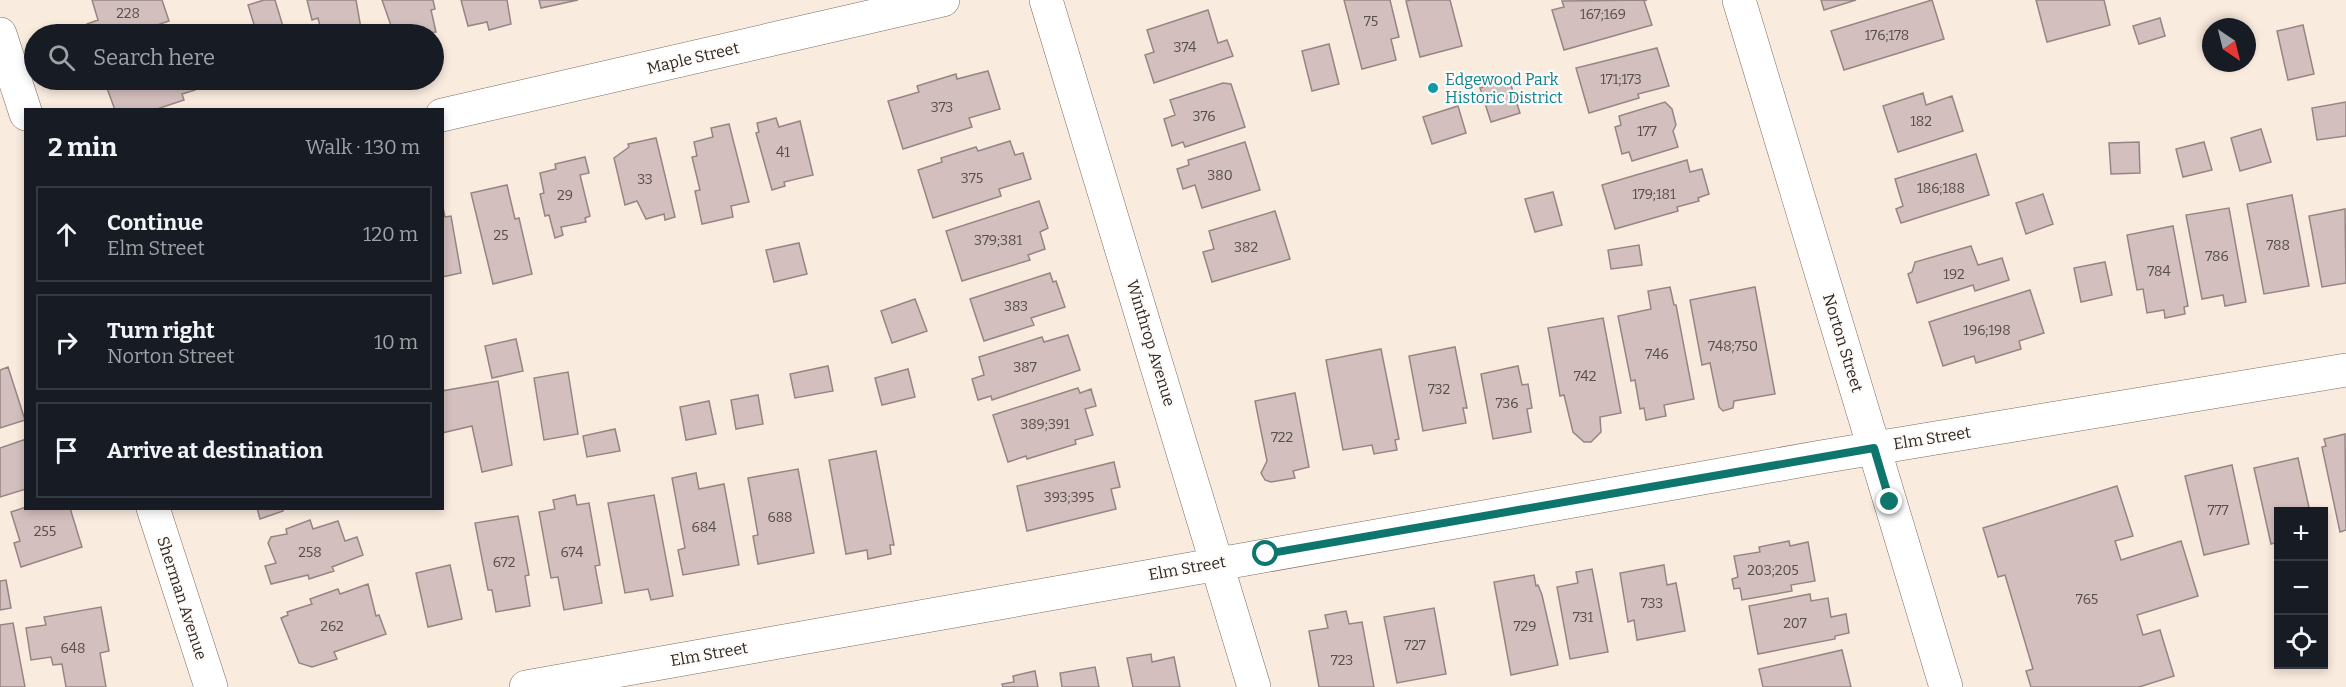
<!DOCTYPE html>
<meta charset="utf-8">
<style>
body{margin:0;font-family:Bitter,serif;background:#242831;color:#f1f3f6}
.controls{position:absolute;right:18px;bottom:18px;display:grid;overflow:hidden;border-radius:0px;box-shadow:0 3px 9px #0003}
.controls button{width:54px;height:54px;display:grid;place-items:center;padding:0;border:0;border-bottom:2px solid #363941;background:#171b24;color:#f1f3f6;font:30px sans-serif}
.compass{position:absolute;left:2202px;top:18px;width:54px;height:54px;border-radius:50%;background:#171b24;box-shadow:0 3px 9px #0003;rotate:145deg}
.stop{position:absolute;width:18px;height:18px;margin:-14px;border:4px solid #0f766e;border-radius:50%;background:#fff}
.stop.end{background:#0f766e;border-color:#fff;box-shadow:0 2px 6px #0008}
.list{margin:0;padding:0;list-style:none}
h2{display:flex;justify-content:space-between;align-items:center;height:78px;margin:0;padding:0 24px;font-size:26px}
h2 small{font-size:20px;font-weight:400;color:#9ea1a6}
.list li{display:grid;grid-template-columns:39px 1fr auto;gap:18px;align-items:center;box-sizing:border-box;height:96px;margin:0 12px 12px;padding:0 12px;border:2px solid #363941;border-radius:0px}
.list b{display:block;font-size:22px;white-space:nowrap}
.list p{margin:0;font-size:20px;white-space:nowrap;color:#9ea1a6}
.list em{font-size:20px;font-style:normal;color:#9ea1a6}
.icon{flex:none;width:33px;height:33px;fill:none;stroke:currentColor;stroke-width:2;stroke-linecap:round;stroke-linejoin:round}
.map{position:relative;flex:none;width:2346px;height:687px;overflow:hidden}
.search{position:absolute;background:#171b24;box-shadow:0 3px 9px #0003;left:24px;top:24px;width:420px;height:66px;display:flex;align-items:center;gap:15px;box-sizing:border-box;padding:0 21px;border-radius:33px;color:#9ea1a6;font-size:22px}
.panel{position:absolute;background:#171b24;box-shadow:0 3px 9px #0003;left:24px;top:108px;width:420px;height:402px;border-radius:0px}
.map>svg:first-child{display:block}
.building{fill:#d3bfbd;stroke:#978583;stroke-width:1.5}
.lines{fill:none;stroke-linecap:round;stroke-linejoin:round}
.street-casing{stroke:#796c62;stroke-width:34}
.secondary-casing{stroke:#796c62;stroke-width:34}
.street{stroke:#fff;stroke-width:33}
.secondary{stroke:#fff;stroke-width:33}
.route{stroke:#0f766e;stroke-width:8}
.culture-dot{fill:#0f9aa8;stroke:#fefaf8;stroke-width:2}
.labels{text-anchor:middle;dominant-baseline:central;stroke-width:4.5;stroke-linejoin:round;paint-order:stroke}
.number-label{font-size:14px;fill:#574e4a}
.street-label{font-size:16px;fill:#2e2824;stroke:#fefaf8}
.culture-label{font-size:16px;fill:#0d838f;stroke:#fefaf8;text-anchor:start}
</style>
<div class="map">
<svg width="2346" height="687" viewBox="0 0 2346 687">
<rect width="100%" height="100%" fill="#faebdf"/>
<path class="building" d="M92,0H162L169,21L151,27L152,32L143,34H90L87,24L98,20Z
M264,0H275L285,33L257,34L248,5Z
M307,0H356L362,34H322L318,18L312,20Z
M382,0H433L435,9L431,10L436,32L394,34Z
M461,0H507L511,24L489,30L487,22L468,26Z
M539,0H578L541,8Z
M1344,0H1390L1399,37L1391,39L1396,60L1362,69Z
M1411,0H1450L1462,46L1420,57L1406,1Z
M1647,0L1644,1L1652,25L1564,50L1552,10L1564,7L1562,1Z
M1821,0H1856L1824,10Z
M1932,0L1944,39L1844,70L1831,31Z
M2036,0H2104L2110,25L2047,42Z
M1208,10L1218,43L1227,40L1233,56L1154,83L1145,55L1154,52L1147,30Z
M2160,18L2165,36L2139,44L2133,26Z
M2303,25L2314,74L2288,80L2277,31Z
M1329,44L1339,84L1312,91L1302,51Z
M1657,48L1669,86L1638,94L1639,98L1589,113L1576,68Z
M988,71L1000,109L969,118L972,127L903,149L888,101L919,92L917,86L956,74L957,79Z
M1509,79L1520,113L1491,122L1480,88Z
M104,80H192L195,90L182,94L184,100L154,110H115Z
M1223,83L1231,84L1245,127L1185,147L1183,142L1172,146L1164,119L1175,115L1170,100Z
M1923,93L1926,105L1952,96L1963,131L1898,152L1883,106Z
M1665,102L1672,109L1676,125L1673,131L1678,147L1632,161L1629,152L1622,154L1615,127L1621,125L1619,116Z
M2346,102V136L2317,140L2312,108Z
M1458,106L1466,133L1432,144L1423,117Z
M776,118L779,127L800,121L813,175L784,182L785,186L772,190L756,133L759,132L757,123Z
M729,124L749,202L731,206L733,217L702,224L695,191L700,190L692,157L697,156L694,142L713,137L711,128Z
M2261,129L2271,162L2240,171L2231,138Z
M656,138L675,217L665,220L664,214L646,219L637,201L625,205L614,158L629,147L628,144Z
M1010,141L1015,155L1023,153L1031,179L999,189L1001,196L933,218L918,170L942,162L941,158L976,147L978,151Z
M1245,142L1260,190L1202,208L1195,185L1183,189L1177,169L1189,165L1188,160Z
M2139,142L2140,173L2111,174L2109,143Z
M2204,142L2212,170L2183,177L2176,149Z
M1976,154L1989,195L1901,223L1896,209L1903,206L1895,179Z
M585,157L589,173L580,175L590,216L585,218L586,222L561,227L563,235L555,238L549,215L545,216L540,194L544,193L540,173L556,169L555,164Z
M1687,160L1690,172L1702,169L1709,194L1698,198L1699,201L1677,207L1678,211L1615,229L1602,185Z
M507,185L515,219L519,218L532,274L493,284L471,193Z
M1553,192L1562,225L1535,232L1525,199Z
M2043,194L2053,224L2026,234L2016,203Z
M2292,195L2309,286L2264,294L2247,204Z
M1039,201L1048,228L1040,232L1045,249L1028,255L1030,260L962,281L946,231Z
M442,203L445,217L451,216L461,273L442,277Z
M2229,208L2246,302L2225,306L2223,295L2202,299L2186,215Z
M2345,209L2346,283L2322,287L2309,216Z
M1275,211L1290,259L1212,282L1203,252L1214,249L1209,231Z
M2173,226L2188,306L2184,307L2185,314L2165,318L2164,310L2147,313L2143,289L2137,290L2127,235Z
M799,243L807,274L774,282L766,250Z
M1639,245L1642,265L1611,269L1608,250Z
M1971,246L1978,265L2002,258L2009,280L1975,291L1973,285L1917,303L1908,274L1912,272L1915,262Z
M2105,262L2112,295L2081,302L2074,268Z
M1050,273L1053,282L1056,281L1065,307L1031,318L1034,325L984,341L970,299Z
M1670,287L1674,305H1676L1694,399L1664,405L1666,416L1646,420L1644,408L1640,409L1635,380L1631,381L1618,316L1651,309L1648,291Z
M1755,287L1775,394L1734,401L1733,408L1723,411L1719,407L1710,363L1702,365L1690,300Z
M2030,290L2044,333L2019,341L2021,349L1976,363L1974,356L1943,366L1929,322Z
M915,299L927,331L892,343L881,311Z
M1603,318L1621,413L1600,417L1601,432L1591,442H1584L1573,432L1564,395L1560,396L1548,328Z
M1068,335L1080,370L992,400L991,396L978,400L972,379L984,375L979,357L1042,337L1044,342Z
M516,339L523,371L492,378L485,346Z
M1455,347L1467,408H1463L1466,423L1423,431L1409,356Z
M1381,349L1399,439L1395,440L1397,450L1374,454L1372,445L1343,450L1326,360Z
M828,366L833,391L795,398L790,374Z
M1518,366L1522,385L1528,384L1532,408L1527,409L1531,432L1493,439L1481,374Z
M8,367L25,420L0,428V370Z
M908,369L915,397L882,405L875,378Z
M568,372L578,434L544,440L534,378Z
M498,381L512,465L482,472L472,426L442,433V391Z
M1078,388L1080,393L1091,389L1096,406L1085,409L1093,435L1075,440L1076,444L1027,459L1026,456L1008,462L993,415Z
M1295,393L1309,467L1293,471L1295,478L1271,482L1265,480L1261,473L1267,461L1255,401Z
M758,395L763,424L736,429L731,400Z
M709,401L716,434L686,440L680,407Z
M615,429L620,451L587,457L583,436Z
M2345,434L2346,530L2340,532L2322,447L2326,446L2324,439Z
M26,439V489L0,497V448Z
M876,451L894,545H890L891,554L868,559L867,550L846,554L829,460Z
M2298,458L2310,512H2278V542L2271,544L2254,468Z
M1114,462L1120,487L1111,489L1116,509L1027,531L1017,486Z
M2232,465L2249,544L2204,555L2185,476Z
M798,469L814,553L758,564L753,536L758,535L748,478Z
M696,473L699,489L724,484L739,565L683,575L678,550L685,548L672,478Z
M2117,486L2133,536L2115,541L2121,560L2181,541L2198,596L2137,615L2143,635L2160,630L2174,676L2139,687H2031L2026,671L2033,669L2005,575L1998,577L1983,528Z
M575,495L577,505L589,503L600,565L595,566L602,603L564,610L558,577L551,578L539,512L555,509L553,500Z
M654,495L673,596L651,600L648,589L625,593L608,503Z
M26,507L70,508L82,547L21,567L14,543L20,541L11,512Z
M257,508H283V511L260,519Z
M518,516L529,575L525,576L530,606L496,612L492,590H488L475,523Z
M310,520L313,529L338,521L345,541L357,537L363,555L332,567L334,571L309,579L308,575L271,584L265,566L276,563L268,543L271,537L287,534L286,529Z
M1789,541L1790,546L1808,542L1815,581L1791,585L1792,591L1742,600L1740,588L1734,589L1732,579L1738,577L1734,556L1760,552L1759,547Z
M450,565L462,619L428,627L416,573Z
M1664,565L1667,585L1676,583L1685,631L1637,640L1634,620L1628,622L1620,573Z
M1592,569L1608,652L1570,659L1557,587L1578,583L1576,572Z
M1534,575L1536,586L1538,585L1542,595L1558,665L1511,675L1494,582Z
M6,580L11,608L0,610V581Z
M368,584L376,616L379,615L386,634L334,652L337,659L312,667L299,663L281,618L288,615L287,612L312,604L310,599L338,589L340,594Z
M1810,594L1811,601L1828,598L1831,617L1846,614L1849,633L1835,636V639L1758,654L1749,606Z
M101,607L109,651L100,653L106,687H66L62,664L53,665L51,657L31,660L26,628L46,625L44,617Z
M1434,608L1446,674L1397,683L1384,617Z
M1346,611L1349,624L1362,622L1374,687H1319L1309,631L1328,628L1325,615Z
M13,623L25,687H0V625Z
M1842,650L1851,687H1763L1759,669Z
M1151,654L1152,662L1174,657L1180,687H1133L1127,658Z
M1095,667L1099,687H1062L1060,673Z
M1035,671L1038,687H1003L1002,684L1014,682L1013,676Z"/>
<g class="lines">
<defs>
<path id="street" d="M1046,0L1254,687
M1739,0L1946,687
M442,115L943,0
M526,687L1821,457L2346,370"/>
<path id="secondary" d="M0,34L26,114
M153,508L211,687"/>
</defs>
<use href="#street" class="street-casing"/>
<use href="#secondary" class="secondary-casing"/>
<use href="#street" class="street"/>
<use href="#secondary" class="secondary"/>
</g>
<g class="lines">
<path class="route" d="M1266,554L1874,448L1890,502"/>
</g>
<circle class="culture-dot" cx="1433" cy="88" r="6"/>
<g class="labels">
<g class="number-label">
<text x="128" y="13">228</text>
<text x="1603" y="14">167;169</text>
<text x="1371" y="21">75</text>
<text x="1887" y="35">176;178</text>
<text x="1185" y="47">374</text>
<text x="1621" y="79">171;173</text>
<text x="942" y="107">373</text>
<text x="1204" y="116">376</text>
<text x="1921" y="121">182</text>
<text x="1647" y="131">177</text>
<text x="783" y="152">41</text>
<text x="1220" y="175">380</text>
<text x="972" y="178">375</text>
<text x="645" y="179">33</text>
<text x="1941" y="188">186;188</text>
<text x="1654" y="194">179;181</text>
<text x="565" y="195">29</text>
<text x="501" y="235">25</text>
<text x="998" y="240">379;381</text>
<text x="2278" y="245">788</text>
<text x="1246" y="247">382</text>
<text x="2217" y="256">786</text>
<text x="2159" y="271">784</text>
<text x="1954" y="274">192</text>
<text x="1016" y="306">383</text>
<text x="1987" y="330">196;198</text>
<text x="1733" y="346">748;750</text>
<text x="1657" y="354">746</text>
<text x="1025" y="367">387</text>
<text x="1585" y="376">742</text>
<text x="1439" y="389">732</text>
<text x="1507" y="403">736</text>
<text x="1045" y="424">389;391</text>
<text x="1282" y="437">722</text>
<text x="1069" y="497">393;395</text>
<text x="2218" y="510">777</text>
<text x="780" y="517">688</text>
<text x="704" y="527">684</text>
<text x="45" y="531">255</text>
<text x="310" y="552">258</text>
<text x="572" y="552">674</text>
<text x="504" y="562">672</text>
<text x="1773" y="570">203;205</text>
<text x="2087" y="599">765</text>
<text x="1652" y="603">733</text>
<text x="1583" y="617">731</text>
<text x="1795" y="623">207</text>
<text x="332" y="626">262</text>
<text x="1525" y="626">729</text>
<text x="1415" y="645">727</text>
<text x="73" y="648">648</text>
<text x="1342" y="660">723</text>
</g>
<g class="street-label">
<text transform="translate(693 58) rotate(-13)">Maple Street</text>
<text transform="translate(1151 343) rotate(73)">Winthrop Avenue</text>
<text transform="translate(1843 343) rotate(73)">Norton Street</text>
<text transform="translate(1932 438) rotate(-9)">Elm Street</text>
<text transform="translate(1187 568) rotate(-10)">Elm Street</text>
<text transform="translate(182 598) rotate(72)">Sherman Avenue</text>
<text transform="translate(709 654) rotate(-10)">Elm Street</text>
</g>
<g class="culture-label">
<text x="1445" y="79">Edgewood Park<tspan x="1445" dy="18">Historic District</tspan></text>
</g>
</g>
</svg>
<div class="controls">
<button>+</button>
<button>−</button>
<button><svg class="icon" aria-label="locate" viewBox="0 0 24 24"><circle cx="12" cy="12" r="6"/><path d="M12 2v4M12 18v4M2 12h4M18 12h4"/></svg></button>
</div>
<svg class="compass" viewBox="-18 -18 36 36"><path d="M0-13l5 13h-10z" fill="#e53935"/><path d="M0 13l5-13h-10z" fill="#9ea1a6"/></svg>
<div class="stop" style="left:1266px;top:554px"></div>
<div class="stop end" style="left:1890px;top:502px"></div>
<div class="search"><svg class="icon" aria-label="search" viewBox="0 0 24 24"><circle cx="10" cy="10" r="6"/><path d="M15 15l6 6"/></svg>Search here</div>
<section class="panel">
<h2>2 min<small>Walk · 130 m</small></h2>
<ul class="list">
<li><svg class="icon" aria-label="ahead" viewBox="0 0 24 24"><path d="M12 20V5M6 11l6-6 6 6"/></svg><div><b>Continue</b><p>Elm Street</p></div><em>120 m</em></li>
<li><svg class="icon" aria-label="right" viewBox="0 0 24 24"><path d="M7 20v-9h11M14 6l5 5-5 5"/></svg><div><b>Turn right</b><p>Norton Street</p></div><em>10 m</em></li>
<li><svg class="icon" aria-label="arrive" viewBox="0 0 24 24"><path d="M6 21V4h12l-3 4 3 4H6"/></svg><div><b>Arrive at destination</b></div></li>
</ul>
</section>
</div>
